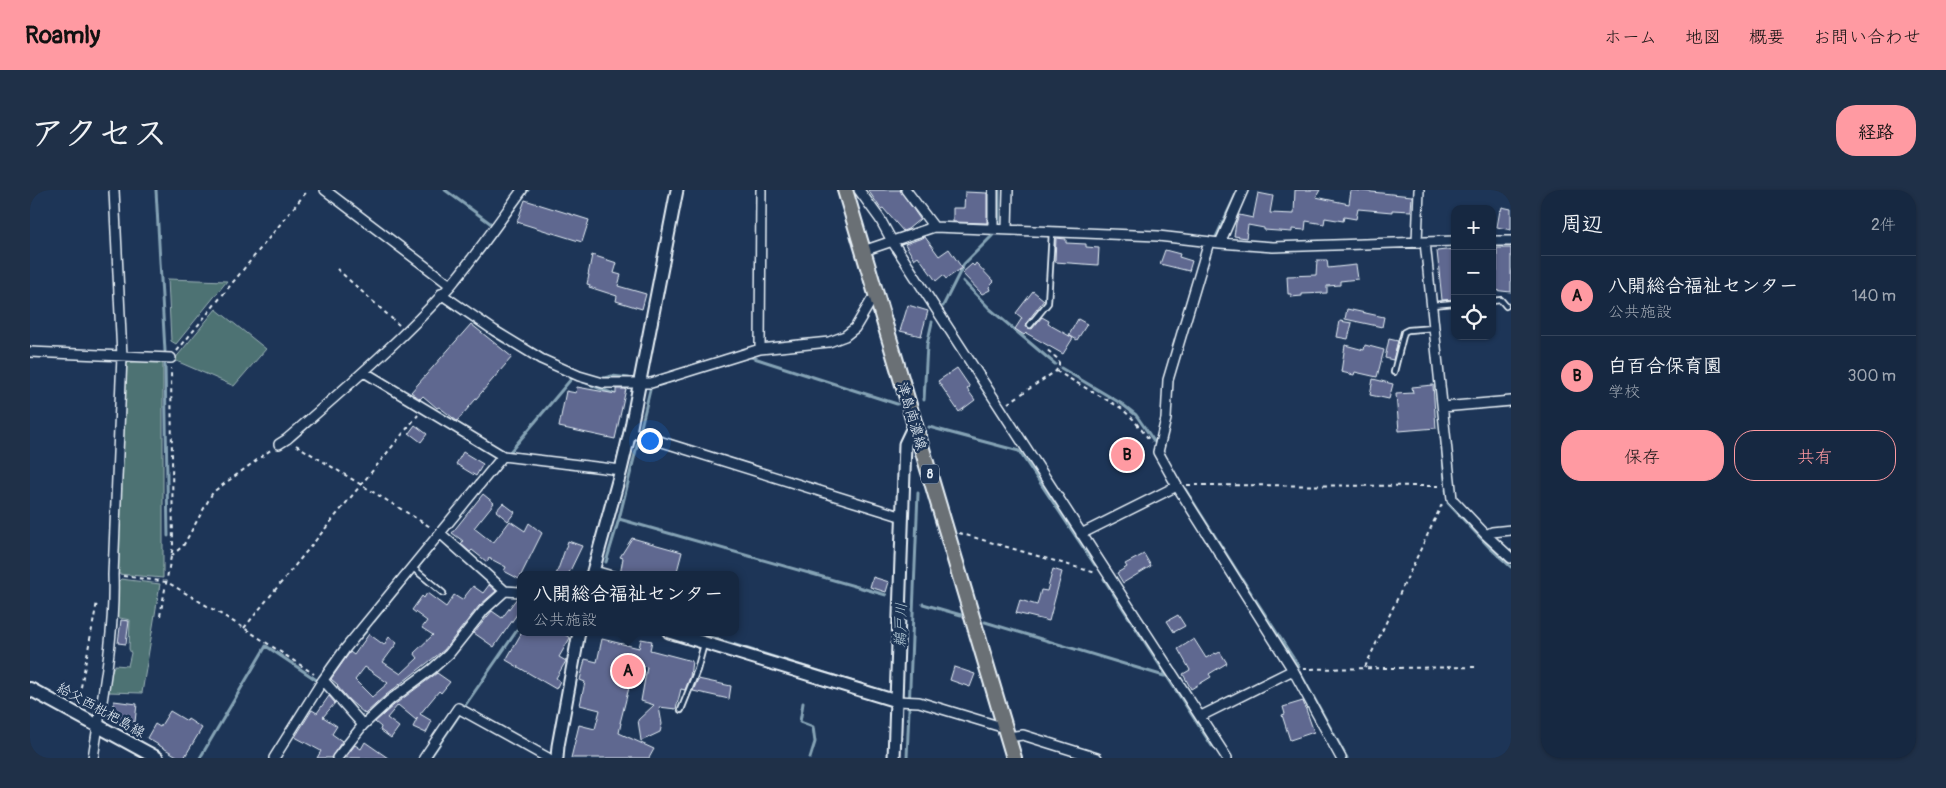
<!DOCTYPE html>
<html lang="ja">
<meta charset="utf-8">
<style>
body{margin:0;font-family:Pangolin,"Klee One",sans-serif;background:#1f3048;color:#f1f3f6}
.controls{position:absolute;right:15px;top:15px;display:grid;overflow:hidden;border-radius:10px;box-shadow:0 1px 4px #0004}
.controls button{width:45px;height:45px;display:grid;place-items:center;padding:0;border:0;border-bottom:1px solid #35445a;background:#162841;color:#f1f3f6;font:25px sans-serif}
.you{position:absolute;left:619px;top:250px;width:18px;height:18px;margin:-12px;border:4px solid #fff;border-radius:50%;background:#1a73e8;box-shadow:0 0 0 8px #1a73e833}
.badge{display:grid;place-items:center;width:32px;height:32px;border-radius:50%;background:#ff9aa2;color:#111;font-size:16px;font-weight:700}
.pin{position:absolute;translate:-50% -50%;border:2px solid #fff;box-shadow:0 1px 5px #0006}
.popup{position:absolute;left:487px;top:381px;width:222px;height:65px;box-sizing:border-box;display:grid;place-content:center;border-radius:10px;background:#162841;filter:drop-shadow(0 1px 4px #0005);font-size:16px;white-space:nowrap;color:#9ea6b1}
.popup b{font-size:19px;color:#f1f3f6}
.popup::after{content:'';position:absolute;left:50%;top:100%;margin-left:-10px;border:10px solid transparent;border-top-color:#162841}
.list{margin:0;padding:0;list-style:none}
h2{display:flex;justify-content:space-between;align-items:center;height:65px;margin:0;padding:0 20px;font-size:21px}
h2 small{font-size:16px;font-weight:400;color:#9ea6b1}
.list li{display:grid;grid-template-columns:32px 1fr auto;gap:15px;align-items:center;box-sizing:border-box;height:80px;padding:0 20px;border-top:1px solid #35445a}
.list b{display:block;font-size:19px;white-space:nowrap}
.list p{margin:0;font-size:16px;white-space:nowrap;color:#9ea6b1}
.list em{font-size:16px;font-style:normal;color:#9ea6b1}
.actions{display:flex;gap:10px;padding:15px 20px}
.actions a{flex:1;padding:11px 0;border:1px solid #ff9aa2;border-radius:20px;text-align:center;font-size:18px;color:#ff9aa2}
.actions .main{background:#ff9aa2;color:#111}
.icon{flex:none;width:28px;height:28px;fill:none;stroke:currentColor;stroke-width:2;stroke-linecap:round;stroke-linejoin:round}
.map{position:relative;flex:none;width:1481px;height:568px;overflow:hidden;border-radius:20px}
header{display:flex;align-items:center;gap:30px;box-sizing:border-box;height:70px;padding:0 25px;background:#ff9aa2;color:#111}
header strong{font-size:24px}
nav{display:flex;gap:28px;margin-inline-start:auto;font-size:18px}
.intro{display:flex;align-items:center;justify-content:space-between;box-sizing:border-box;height:120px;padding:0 30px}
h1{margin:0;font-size:35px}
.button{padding:12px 22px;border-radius:20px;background:#ff9aa2;color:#111;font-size:18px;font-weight:700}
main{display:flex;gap:30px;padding:0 30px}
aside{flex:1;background:#162841;border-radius:20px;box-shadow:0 1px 4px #0004}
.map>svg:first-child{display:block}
.green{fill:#4e7273;stroke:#9bb2b6}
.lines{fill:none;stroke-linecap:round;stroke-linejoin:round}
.stream{stroke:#85a3b5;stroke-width:3}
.building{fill:#5e6890;stroke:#e8f1f8;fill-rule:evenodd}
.service-casing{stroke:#e8f1f8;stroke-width:8}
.minor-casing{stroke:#e8f1f8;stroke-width:12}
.tertiary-casing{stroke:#e8f1f8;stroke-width:15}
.secondary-casing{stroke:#e8f1f8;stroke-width:16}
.primary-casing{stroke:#e8f1f8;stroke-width:18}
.path{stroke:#e8f1f8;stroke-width:2;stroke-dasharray:4 4;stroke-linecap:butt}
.service{stroke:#1d3557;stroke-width:4.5}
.minor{stroke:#1d3557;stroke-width:9}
.tertiary{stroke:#1d3557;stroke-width:11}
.secondary{stroke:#1d3557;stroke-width:12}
.primary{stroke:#6a7074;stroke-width:14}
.labels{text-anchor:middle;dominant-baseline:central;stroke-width:5;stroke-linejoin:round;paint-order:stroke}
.shield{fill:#1d3557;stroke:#abb9c8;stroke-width:1}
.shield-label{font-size:12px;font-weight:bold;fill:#e8f1f8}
.street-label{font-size:14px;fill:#e8f1f8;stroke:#1d3557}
.water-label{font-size:15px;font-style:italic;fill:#aec4d1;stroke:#1d3557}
</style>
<header>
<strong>Roamly</strong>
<nav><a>ホーム</a><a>地図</a><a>概要</a><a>お問い合わせ</a></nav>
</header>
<div class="intro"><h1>アクセス</h1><a class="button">経路</a></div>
<main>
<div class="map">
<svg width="1481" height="568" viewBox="0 0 1481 568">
<rect width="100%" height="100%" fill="#1d3557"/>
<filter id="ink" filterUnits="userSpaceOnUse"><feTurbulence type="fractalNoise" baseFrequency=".02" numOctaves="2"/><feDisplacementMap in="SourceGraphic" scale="10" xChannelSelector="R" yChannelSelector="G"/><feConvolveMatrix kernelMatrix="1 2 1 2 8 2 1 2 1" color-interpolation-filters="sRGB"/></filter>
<g filter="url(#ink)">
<path class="green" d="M138,89L197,91L146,154L141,151Z
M186,119L236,159L204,196L144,170Z
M101,169L133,171V388L88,384L94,174Z
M91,389L130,394L112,503L78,502L77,498L83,478L85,475L98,476L101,463L99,459L100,430L85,427L88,392Z"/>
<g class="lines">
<path class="stream" d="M126,0L135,161
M415,0L460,33
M483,20L498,0
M1186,47L1208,0
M933,91L960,119L1025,174
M413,111L472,151L504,169
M913,116L934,74L962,46L969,32V0
M496,155L518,168
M718,166L867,214
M135,175L138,346
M1031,178L1092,214L1106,225L1126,254
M532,183L586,205
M570,189L582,186L599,188
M630,194L643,191
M894,210L897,155L902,132
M899,237L989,261L1065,375
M610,241L621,196
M1411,242L1415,291
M479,263L542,188
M1155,299L1221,403
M1416,300L1417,304
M1418,313L1460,358L1481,377
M589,329L856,405
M576,372L589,329L608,252
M387,378L403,359
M1074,389L1182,556
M1225,409L1269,477
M893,414L931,425
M344,431L382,384
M955,432L1134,486L1137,485
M664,442L849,500
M331,447L338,439
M303,483L309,475
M1272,486L1317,568
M773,513L770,532L783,537L785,552L780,568
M434,517L490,436
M170,568L236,456L288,491
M400,568L430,524
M877,568L888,303"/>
</g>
<path class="building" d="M838,0H870L890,29L878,39L873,41L853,18L851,19Z
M1265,0H1290L1286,7L1319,14L1321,0L1382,6L1381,21L1362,20V22L1328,19L1326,29L1314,27L1313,31L1295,28L1294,34L1276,31L1275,40L1262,39V42L1234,40V38L1218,35L1216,48L1204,46L1206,33L1209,25L1223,28L1228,3L1243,6L1240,23L1264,24Z
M935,2L957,3V33L923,32V18H934Z
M495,10L559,30L552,52L487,32Z
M1472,17L1481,19V40L1467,37L1470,20L1471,21Z
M895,47L909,66L919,59L932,78L916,89L913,85L906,91L888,66L884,69L875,54Z
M1026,48L1036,49V53L1056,54V57L1069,58L1068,75L1025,72Z
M1467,58H1481V102L1462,100V83L1467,82Z
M1425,59V109L1412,110L1407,61Z
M1135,60L1150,64L1149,67L1162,71L1159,81L1130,74Z
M562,65L587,73L584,83L591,85L588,96L616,104L612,119L586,111L587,106L559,97L560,95L557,94L559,85H558Z
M1287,70H1297L1298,78L1326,75L1328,89L1310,91V95L1297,96V103L1272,104V106L1261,107V104H1258L1257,86L1286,85Z
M946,73L964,92L959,97L960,100L952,104L932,83L942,74L944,76Z
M1003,101L1014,110L997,132L996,137L1002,139L1012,127L1019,131L1018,134L1043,148L1033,164L996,143L994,145L985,139L992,128L986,123Z
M878,115L898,121L891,146L870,141Z
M1317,119L1354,127L1352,137L1315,129Z
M1048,129L1057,134L1047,150L1039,145Z
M1310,131L1322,133L1318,149L1307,147Z
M441,134L482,167L427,231L409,217L407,218L393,206L390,209L381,202Z
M1359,149L1368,151L1363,170L1355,168Z
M1315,155L1334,160L1335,155L1354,160L1347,187L1325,182L1324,185L1311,182Z
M927,178L940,197L937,199L945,210L929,222L908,191Z
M1343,189L1363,194L1359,209L1340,205Z
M1403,195L1406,238L1369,241L1366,204L1383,203L1382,197Z
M547,197L586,204V199H596L585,249L529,237L536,201L546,203Z
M385,235L397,244L391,252L379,243Z
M433,262L453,274L446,286L426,274Z
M453,304L464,313L444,338L463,353L480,331L495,341L499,333L512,343L489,389L474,381L476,377L459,368L457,372L442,360L440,362L431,354L433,351L422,343Z
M473,313L485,322L478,331L466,321Z
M602,348L652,362L646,385H590L593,368L590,367Z
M538,351L552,356L538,385H526Z
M1114,364L1121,376L1093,393L1087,383L1097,377L1095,374Z
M1023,379L1032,382L1019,431L986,423L990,410L1007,415L1011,400L1017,401Z
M843,387L859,392L856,402L840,397Z
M459,395L466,401L449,416L414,460L356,505L335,524L319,510L307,496L308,495L301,489L320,462L324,465L339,444L354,455L359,447L367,453L353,472L371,484L388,468L384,463L403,445L392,438L397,431L382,420L392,406L394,408L397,403L416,417L424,405L432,410L443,396L453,403ZM335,477L358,493L342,507L325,490Z
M487,408H490V420L464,457L444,443L462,421L472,428Z
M1148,425L1155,436L1144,442L1137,431Z
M91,430L99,431L96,454L88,453Z
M492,442H531L540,448L529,467L536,471L526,488L530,491L526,499L476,470Z
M572,449L609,458L611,449L622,451L620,460L662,471L660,487L655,500L651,499L646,519L629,517L632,534L630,542L611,551L608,530L624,515L611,511L617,477L605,474L590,533H591L589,543L624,559L619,568H541L549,535L565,539L570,520L550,515L555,492L550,490L555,469L567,472Z
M1164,449L1176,468L1185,463L1186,464L1190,462L1197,473L1179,484L1181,487L1161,499L1153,484L1160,480L1148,459Z
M924,477L945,484L940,497L920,490Z
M407,483L420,492L411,503L409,501L390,524L402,531L396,543L383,537L388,527L386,530L368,515L357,528L369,537L361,548L350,540L351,537L345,532L364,515Z
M668,489L701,496L699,509L663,501Z
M299,506L305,513L293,527L307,536L302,544L312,551L301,568H287L291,561L265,547L282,520L287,523Z
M84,511L107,514L105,532L82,529Z
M1273,511L1284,542L1260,550L1252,525L1255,524L1253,517Z
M140,521L157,531L158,529L172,538L154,568H150L117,548L125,534L130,537Z
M335,552L358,568H315L325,555L331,559Z"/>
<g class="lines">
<defs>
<path id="service" d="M1462,111L1471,110L1476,116
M1402,115L1425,113
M1000,135L1018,113L1022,42
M1364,182L1374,142L1378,140L1404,138
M383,378L413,403
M565,379L586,385
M651,520L667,480L674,454"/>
<path id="minor" d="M295,0L420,95
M829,0L850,29L862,51L1197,568
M876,0L904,37
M963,38V0
M977,39L978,0
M1462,51H1481
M1179,52L1138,190L1136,229L1128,262L1147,296L1263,480
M1387,52L1389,0
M1395,52L1422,309L1456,345L1481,368
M1190,53L1213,0
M833,61L904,37L1128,46L1190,53L1243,57L1425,51
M411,104L465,141L511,169L549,186L573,193H621L730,159L799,152L815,146L825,138L841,111L846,107
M730,159L731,0
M0,162L141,168
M334,182L473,266
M1413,217L1481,211
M600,242L873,327
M249,254L257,249C313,200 371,151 421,95C446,65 469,32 492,0
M411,344L475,401L490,402
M1051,344L1147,296
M1456,345L1462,342L1481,340
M293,490L333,535
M866,511L889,512L975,538
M1171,526L1263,480L1311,568
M977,547L993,545L1067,568
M63,568C72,508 85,446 83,385L92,166L84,0
M244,568L293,490L315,459L473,266L591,280
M307,568L333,535L360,510L402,479L419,464L454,420L475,401
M394,568L428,518L518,568"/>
<path id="tertiary" d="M562,385L591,280L600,242L647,0
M639,442L866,511
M527,568L528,556L549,442
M864,568L875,254L885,233"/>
<path id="secondary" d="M0,499L127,568"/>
<path id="primary" d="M815,0L984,568"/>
</defs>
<use href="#service" class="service-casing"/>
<use href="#minor" class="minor-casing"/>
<use href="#tertiary" class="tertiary-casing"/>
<use href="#secondary" class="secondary-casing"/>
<use href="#primary" class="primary-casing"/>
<path class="path" d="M307,79L369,135
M147,161L278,0
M1026,181L1091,218L1103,229L1121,252
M978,213L1026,181L1029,175V170L1015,158
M266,255L402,338
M1157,295L1412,296
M929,343L1066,383
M141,366L153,356L183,302L242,259
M93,386L137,392L214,438L284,484
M130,426L143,356L141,178
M214,438L388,225
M1335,477L1413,312
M1273,479L1449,477
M48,513L67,412"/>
<use href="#service" class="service"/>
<use href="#minor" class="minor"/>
<use href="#tertiary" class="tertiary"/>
<use href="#secondary" class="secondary"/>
<use href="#primary" class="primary"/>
</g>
</g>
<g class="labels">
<rect class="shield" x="891" y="274.5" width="18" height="19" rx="4"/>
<g class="shield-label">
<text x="900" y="284">8</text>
</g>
<g class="street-label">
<text transform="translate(882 226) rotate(73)">津島南濃線</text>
<text transform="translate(71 520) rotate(29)">給父西枇杷島線</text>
</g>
<g class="water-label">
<text transform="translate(871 435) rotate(-88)">鵜戸川</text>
</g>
</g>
</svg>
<div class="controls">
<button>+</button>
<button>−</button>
<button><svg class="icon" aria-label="locate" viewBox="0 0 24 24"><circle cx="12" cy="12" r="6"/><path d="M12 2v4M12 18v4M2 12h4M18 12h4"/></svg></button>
</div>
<div class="you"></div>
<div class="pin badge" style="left:598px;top:481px">A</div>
<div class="popup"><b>八開総合福祉センター</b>公共施設</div>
<div class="pin badge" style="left:1097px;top:265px">B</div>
</div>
<aside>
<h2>周辺<small>2件</small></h2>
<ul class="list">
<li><span class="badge">A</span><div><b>八開総合福祉センター</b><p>公共施設</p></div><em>140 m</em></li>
<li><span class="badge">B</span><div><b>白百合保育園</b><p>学校</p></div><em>300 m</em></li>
</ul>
<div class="actions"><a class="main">保存</a><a>共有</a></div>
</aside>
</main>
